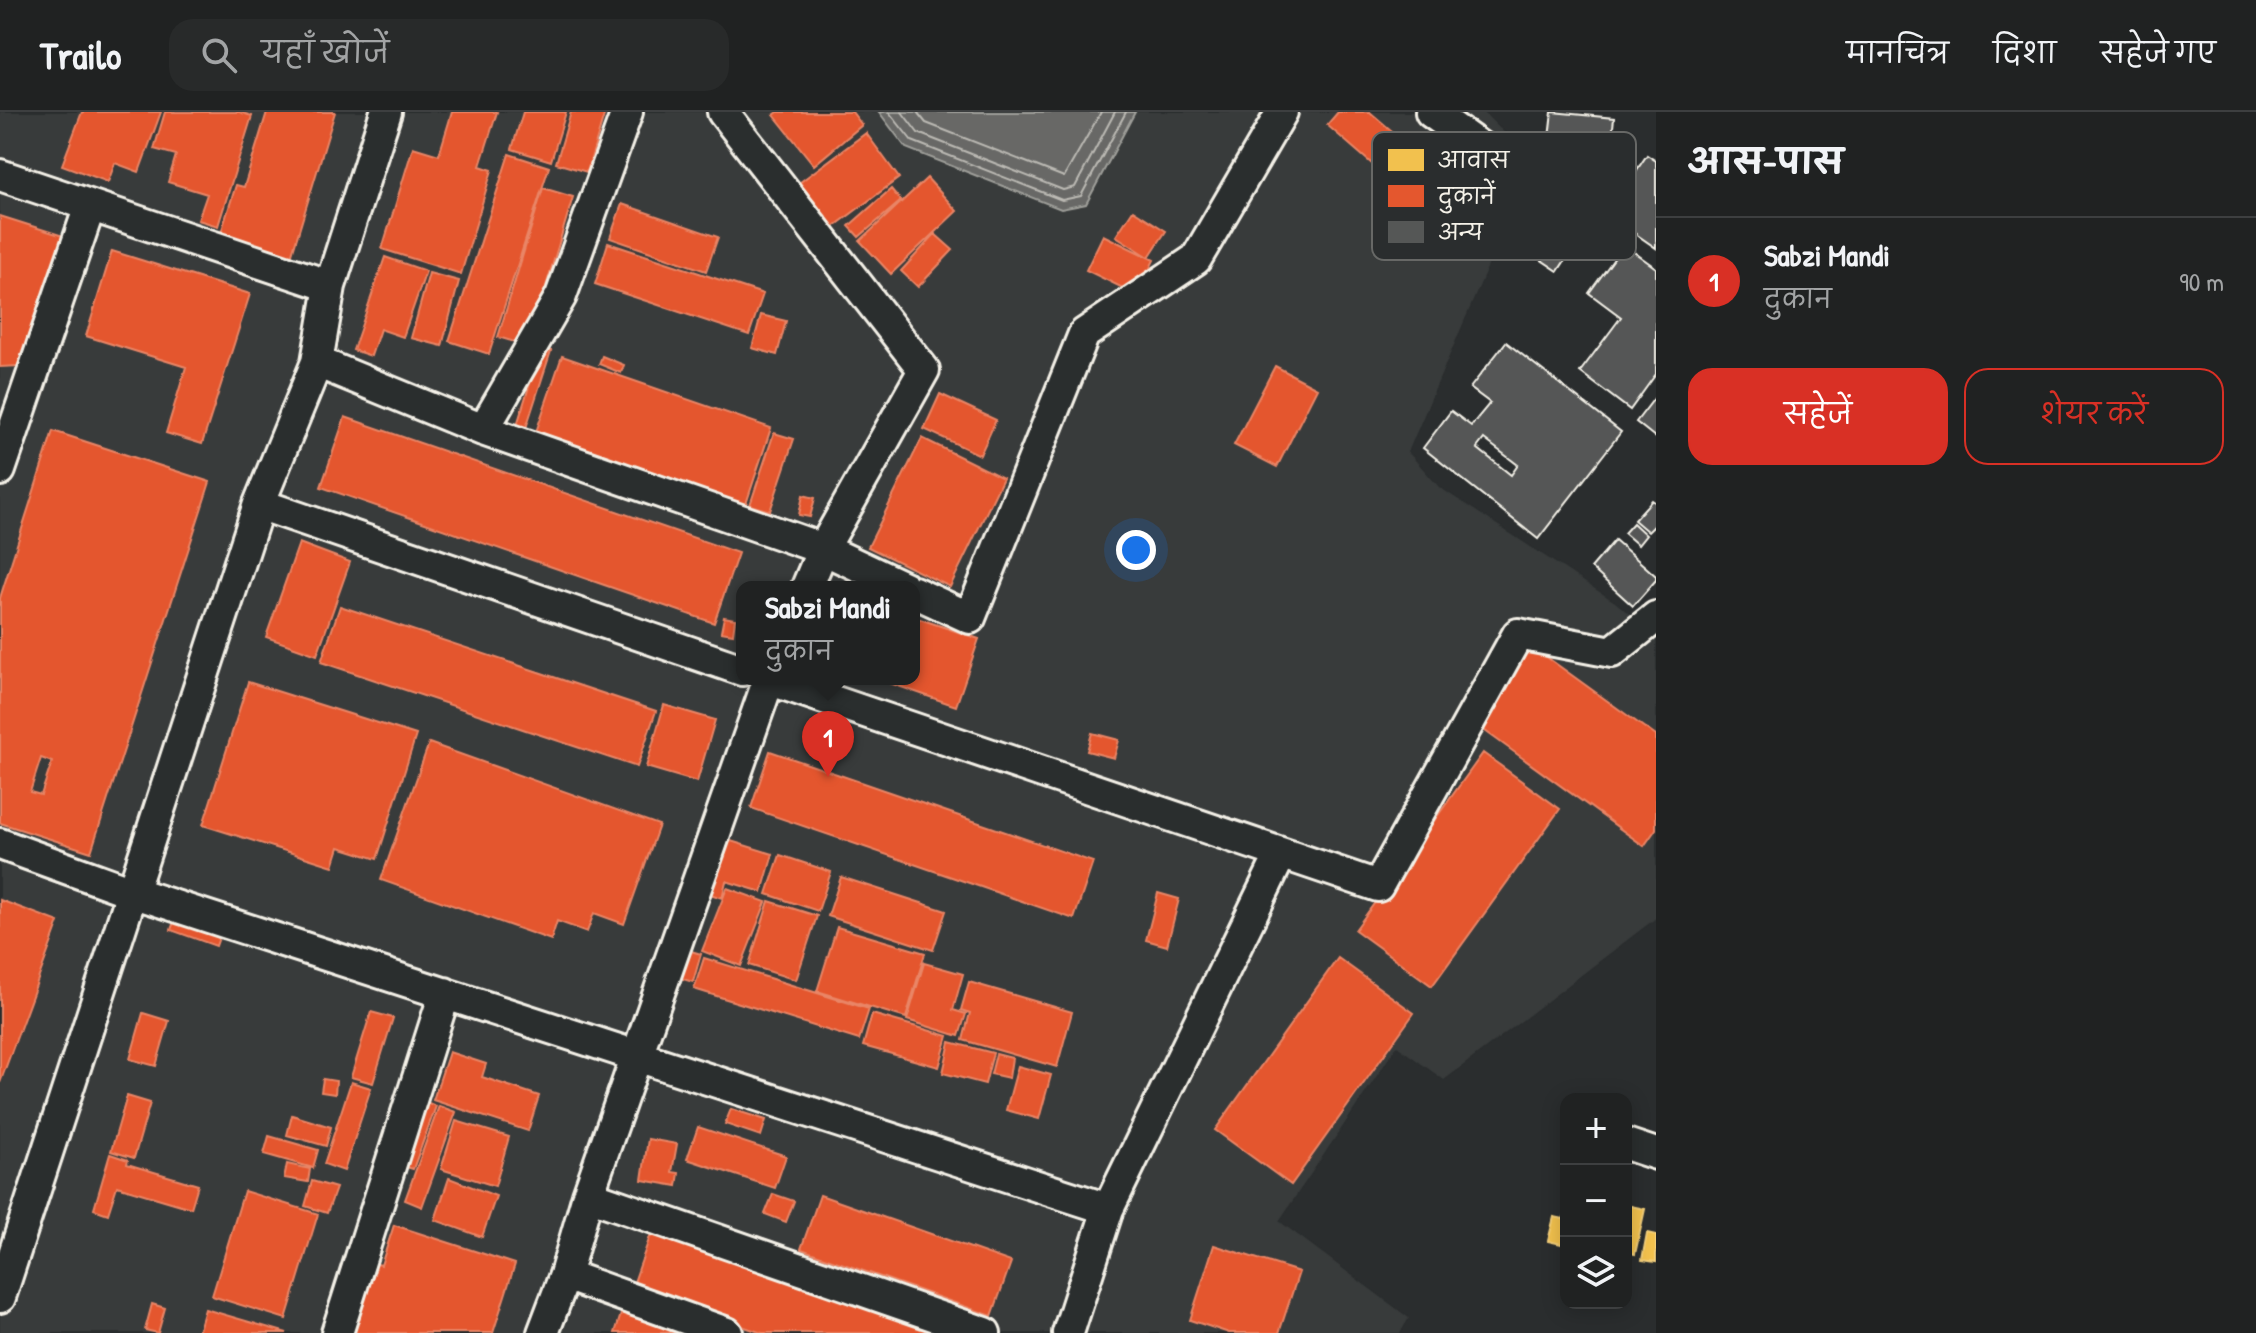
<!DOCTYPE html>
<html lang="hi">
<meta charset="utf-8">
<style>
body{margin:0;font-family:"Patrick Hand","Playpen Sans Deva",sans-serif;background:#282a2a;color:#f1f3f6}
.controls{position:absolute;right:24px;bottom:24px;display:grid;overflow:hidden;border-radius:16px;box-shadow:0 4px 20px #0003}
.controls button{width:72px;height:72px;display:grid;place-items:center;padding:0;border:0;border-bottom:2px solid #3d3f40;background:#202222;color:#f1f3f6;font:40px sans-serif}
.you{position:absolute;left:1136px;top:438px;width:28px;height:28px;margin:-20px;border:6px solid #fff;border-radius:50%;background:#1a73e8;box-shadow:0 0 0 12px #1a73e833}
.badge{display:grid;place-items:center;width:52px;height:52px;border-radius:50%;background:#d93025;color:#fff;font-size:26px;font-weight:700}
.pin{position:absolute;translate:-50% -66px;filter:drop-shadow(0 2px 4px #0008)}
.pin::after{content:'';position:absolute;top:42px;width:28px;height:24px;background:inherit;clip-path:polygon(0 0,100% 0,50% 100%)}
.popup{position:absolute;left:736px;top:469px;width:184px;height:104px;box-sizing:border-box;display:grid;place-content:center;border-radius:16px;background:#202222;filter:drop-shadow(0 2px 6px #0005);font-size:26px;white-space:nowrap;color:#a2a4a5}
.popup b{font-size:30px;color:#f1f3f6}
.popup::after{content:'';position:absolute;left:50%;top:100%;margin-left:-16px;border:16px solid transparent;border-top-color:#202222}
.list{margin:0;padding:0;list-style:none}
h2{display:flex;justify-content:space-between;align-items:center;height:104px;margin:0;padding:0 32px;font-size:34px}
h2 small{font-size:26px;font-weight:400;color:#a2a4a5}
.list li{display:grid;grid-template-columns:52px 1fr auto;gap:24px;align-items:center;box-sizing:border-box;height:128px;padding:0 32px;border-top:2px solid #3d3f40}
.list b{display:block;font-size:30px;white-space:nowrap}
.list p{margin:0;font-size:26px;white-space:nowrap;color:#a2a4a5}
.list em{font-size:26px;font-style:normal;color:#a2a4a5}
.actions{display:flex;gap:16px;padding:24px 32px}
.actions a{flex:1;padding:18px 0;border:2px solid #d93025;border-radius:24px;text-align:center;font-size:28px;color:#d93025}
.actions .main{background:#d93025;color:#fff}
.icon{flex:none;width:44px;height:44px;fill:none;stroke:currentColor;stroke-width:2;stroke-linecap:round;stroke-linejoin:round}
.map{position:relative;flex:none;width:1656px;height:1221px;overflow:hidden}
header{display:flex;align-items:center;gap:48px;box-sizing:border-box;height:112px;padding:0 40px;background:#202222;border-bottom:2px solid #3d3f40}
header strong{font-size:38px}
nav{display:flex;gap:44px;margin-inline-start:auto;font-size:28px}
.search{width:560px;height:72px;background:#282a2a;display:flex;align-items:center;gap:20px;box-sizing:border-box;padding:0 28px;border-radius:24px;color:#a2a4a5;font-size:30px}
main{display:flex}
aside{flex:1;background:#202222}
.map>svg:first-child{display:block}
.built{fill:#373a3a;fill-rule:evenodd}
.water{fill:#676866;stroke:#9f9f9a;stroke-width:2}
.homes{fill:#f2c14e;stroke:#f3cf7c;stroke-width:2}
.shops{fill:#e4572e;stroke:#e98566;stroke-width:2;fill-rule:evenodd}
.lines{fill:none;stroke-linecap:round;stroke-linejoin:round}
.shore{stroke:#bcbab4;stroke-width:2}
.building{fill:#555756;stroke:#f4f1e8;stroke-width:2;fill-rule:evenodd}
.minor-casing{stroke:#f4f1e8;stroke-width:36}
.minor{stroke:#2a2d2e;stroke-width:30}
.key{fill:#2a2d2e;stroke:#676866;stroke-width:2}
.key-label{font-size:22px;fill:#f4f1e8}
</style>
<header>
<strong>Trailo</strong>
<div class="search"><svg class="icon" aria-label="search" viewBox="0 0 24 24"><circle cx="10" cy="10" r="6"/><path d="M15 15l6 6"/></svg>यहाँ खोजें</div>
<nav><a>मानचित्र</a><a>दिशा</a><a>सहेजे गए</a></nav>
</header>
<main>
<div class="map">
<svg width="1656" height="1221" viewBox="0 0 1656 1221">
<rect width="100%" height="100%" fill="#2a2d2e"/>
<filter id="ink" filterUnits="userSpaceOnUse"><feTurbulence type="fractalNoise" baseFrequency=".0125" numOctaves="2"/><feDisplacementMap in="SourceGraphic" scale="16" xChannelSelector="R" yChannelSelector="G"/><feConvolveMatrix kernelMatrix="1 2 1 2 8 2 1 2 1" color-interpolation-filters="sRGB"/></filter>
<g filter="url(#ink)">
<path class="built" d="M0,0H1483L1533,49L1408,340L1439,375L1615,490L1656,524V806L1444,968L1397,934L1279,1109L1409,1206L1400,1221H0ZM742,475H914V567H742Z"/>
<path class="water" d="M879,0H1135L1086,92L1061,97L906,36Z"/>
<path class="homes" d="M1626,1093L1645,1097L1635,1142L1626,1140Z
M1566,1098V1133L1548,1129L1554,1105L1564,1107Z
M1647,1121L1656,1123V1150L1642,1148Z"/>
<path class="shops" d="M82,0H161L139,60L115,51L108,70L62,53Z
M165,0H239L252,4L218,114L198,108L207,82L168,70L176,43L154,37Z
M267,0H335L291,145L220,124L236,73L244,75Z
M452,0H497L480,54L492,58L461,162L382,137L413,35L439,43Z
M523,0H566L551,49L512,37Z
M571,0H605L587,60L556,51Z
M778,0H852L862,13L814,53L774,3Z
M1338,0H1370L1487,101L1462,130L1327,13Z
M866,21L899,66L828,119L795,74Z
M509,42L549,55L489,242L449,229Z
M927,66L957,99L891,162L860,129Z
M543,76L573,85L528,234L498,225Z
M891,77L901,89L859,125L849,114Z
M622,92L718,125L706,159L610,126Z
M1133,98L1166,119L1149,145L1116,124Z
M0,104L63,124L21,254L0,255Z
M935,122L953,138L918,175L901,159Z
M1103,123L1154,148L1137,183L1086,158Z
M608,131L763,182L749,223L595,172Z
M112,139L250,182L202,332L166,321L186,255L86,224Z
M385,145L426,159L403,225L380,217L371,244L353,238Z
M429,161L459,169L442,234L411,226Z
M761,203L786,209L777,243L752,236Z
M541,236L551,239L526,316L517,313Z
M562,244L771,316L745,395L535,323Z
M602,244L624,253L621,261L599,252Z
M1275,254L1317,276L1277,355L1234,333Z
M940,282L996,308L980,343L924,317Z
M345,305L738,441L714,511L321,375Z
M53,319L210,370L91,740L0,711V486ZM41,646L52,650L41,683L30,680Z
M774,321L794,327L770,399L750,393Z
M922,326L1003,366L950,475L868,435Z
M803,383L815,386L810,405L799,403Z
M299,431L350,450L317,543L266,525Z
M340,494L656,599L637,655L321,550Z
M724,505L735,507L733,522L721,520Z
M914,505L979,527L956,594L878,567H914Z
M1530,533L1656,624V717L1644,734L1474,611Z
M248,570L416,623L377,747L339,735L333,754L203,713Z
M664,593L715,608L697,670L646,655Z
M1092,621L1119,628L1114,646L1087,639Z
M429,631L659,713L624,812L594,801L587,820L557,809L551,828L381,768Z
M770,639L1093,750L1074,807L751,696Z
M1483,641L1560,697L1432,874L1355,818Z
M721,726L773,742L762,780L726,769L722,786L704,780Z
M780,743L831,760L818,799L767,782Z
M841,765L946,799L933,838L828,804Z
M727,776L766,790L741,854L702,839Z
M1158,781L1179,787L1167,834L1146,828Z
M0,788L59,810L0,971Z
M769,789L817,804L796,868L749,853Z
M177,801L222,817L216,834L171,818Z
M837,815L925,841L906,906L817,879Z
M681,836L701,842L693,870L673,864Z
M704,846L869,897L859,928L694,877Z
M1338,846L1414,901L1291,1073L1215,1018Z
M924,851L963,862L953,898L966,902L959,924L907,908Z
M969,870L1072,900L1057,955L963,928L970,901L961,898Z
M371,900L393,906L373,971L351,965Z
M143,901L169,909L156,954L130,947Z
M872,902L948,924L939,955L863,934Z
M950,930L993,941L985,972L943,961Z
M449,940L486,952L482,965L539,984L528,1019L433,988Z
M996,942L1012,946L1009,966L991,962Z
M1018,954L1051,963L1039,1007L1006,998Z
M323,967L336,969L335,982L321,980Z
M351,970L371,976L344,1059L324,1052Z
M127,984L150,991L134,1046L111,1039Z
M426,990L436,994L413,1057L403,1054Z
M439,994L456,1000L422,1095L405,1088Z
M731,997L766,1008L761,1024L725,1012Z
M292,1003L331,1015L326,1034L287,1023Z
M456,1009L509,1025L495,1074L441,1057Z
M698,1015L786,1044L775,1076L687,1047Z
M269,1024L318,1038L313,1056L264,1042Z
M648,1027L677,1032L672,1060L679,1061L677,1074L642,1068Z
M110,1042L128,1048L127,1052L198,1073L191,1096L117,1074L108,1102L94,1097Z
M287,1052L310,1057L308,1070L284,1066Z
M449,1066L496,1084L482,1125L435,1108Z
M312,1069L336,1076L327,1101L305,1094Z
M244,1079L318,1102L286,1207L212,1184Z
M773,1082L794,1089L786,1110L765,1102Z
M820,1083L1011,1150L992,1204L801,1137Z
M394,1113L515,1152L493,1221H343L366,1149L381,1153Z
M653,1116L958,1221H762L632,1176Z
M1214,1133L1299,1160L1279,1221H1229L1190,1208Z
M152,1192L165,1196L158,1221L145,1218Z
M205,1197L287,1221H198Z
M622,1199L690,1221H615Z"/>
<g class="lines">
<path class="shore" d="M889,0L912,29L1062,88L1081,84L1126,0
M902,0L918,21L1063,78L1075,75L1115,0
M917,0L926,11L1064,65L1101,0"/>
</g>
<path class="building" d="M1552,0L1614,6L1611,34L1549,26Z
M1647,43L1656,49V136L1607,102Z
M1542,80L1589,112L1558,159L1510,127Z
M1624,133L1656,156V262L1630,298L1580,260L1621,205L1589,181Z
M1506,230L1621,320L1538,427L1423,336L1451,299L1471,314L1490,291L1470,276ZM1484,327L1518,353L1511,363L1477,336Z
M1656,284V326L1636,310Z
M1652,388L1656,391V412L1648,420L1634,408Z
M1633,411L1646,423L1638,433L1624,421Z
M1615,428L1656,464V468L1633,494L1591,456Z"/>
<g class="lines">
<defs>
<path id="minor" d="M723,0L924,258L823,437L807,475
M1431,0L1526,68
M0,63L330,174
M317,250L483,318L823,437L904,475
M483,318L561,184L627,0
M0,358L90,94
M259,392L742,558
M914,480L970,506L1084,222L1196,147L1282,0
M768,567L1378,774L1518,522L1612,540L1656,505
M0,732L132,780L1108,1097L1281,742
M1626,1032L1656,1042
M588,1083L985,1221
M565,1163L727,1221
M0,1185L259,392L317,250L330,174L386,0
M337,1221L445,881
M543,1221L565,1163L588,1083L769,567
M1068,1221L1108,1097"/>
</defs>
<use href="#minor" class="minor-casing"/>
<use href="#minor" class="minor"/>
</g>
</g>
<rect x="1372" y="20" width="264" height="128" rx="12" class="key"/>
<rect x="1388" y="37" width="36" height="22" fill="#f2c14e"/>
<rect x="1388" y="73" width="36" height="22" fill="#e4572e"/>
<rect x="1388" y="109" width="36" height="22" fill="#555756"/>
<g class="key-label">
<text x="1438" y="56">आवास</text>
<text x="1438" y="92">दुकानें</text>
<text x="1438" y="128">अन्य</text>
</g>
</svg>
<div class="controls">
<button>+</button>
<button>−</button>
<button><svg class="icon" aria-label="layers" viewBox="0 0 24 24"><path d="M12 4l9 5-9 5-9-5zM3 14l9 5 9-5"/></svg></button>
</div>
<div class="you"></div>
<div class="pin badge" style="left:828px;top:665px">1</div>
<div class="popup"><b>Sabzi Mandi</b>दुकान</div>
</div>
<aside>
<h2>आस-पास<small></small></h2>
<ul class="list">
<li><span class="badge">1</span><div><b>Sabzi Mandi</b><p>दुकान</p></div><em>90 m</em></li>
</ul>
<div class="actions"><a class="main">सहेजें</a><a>शेयर करें</a></div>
</aside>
</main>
